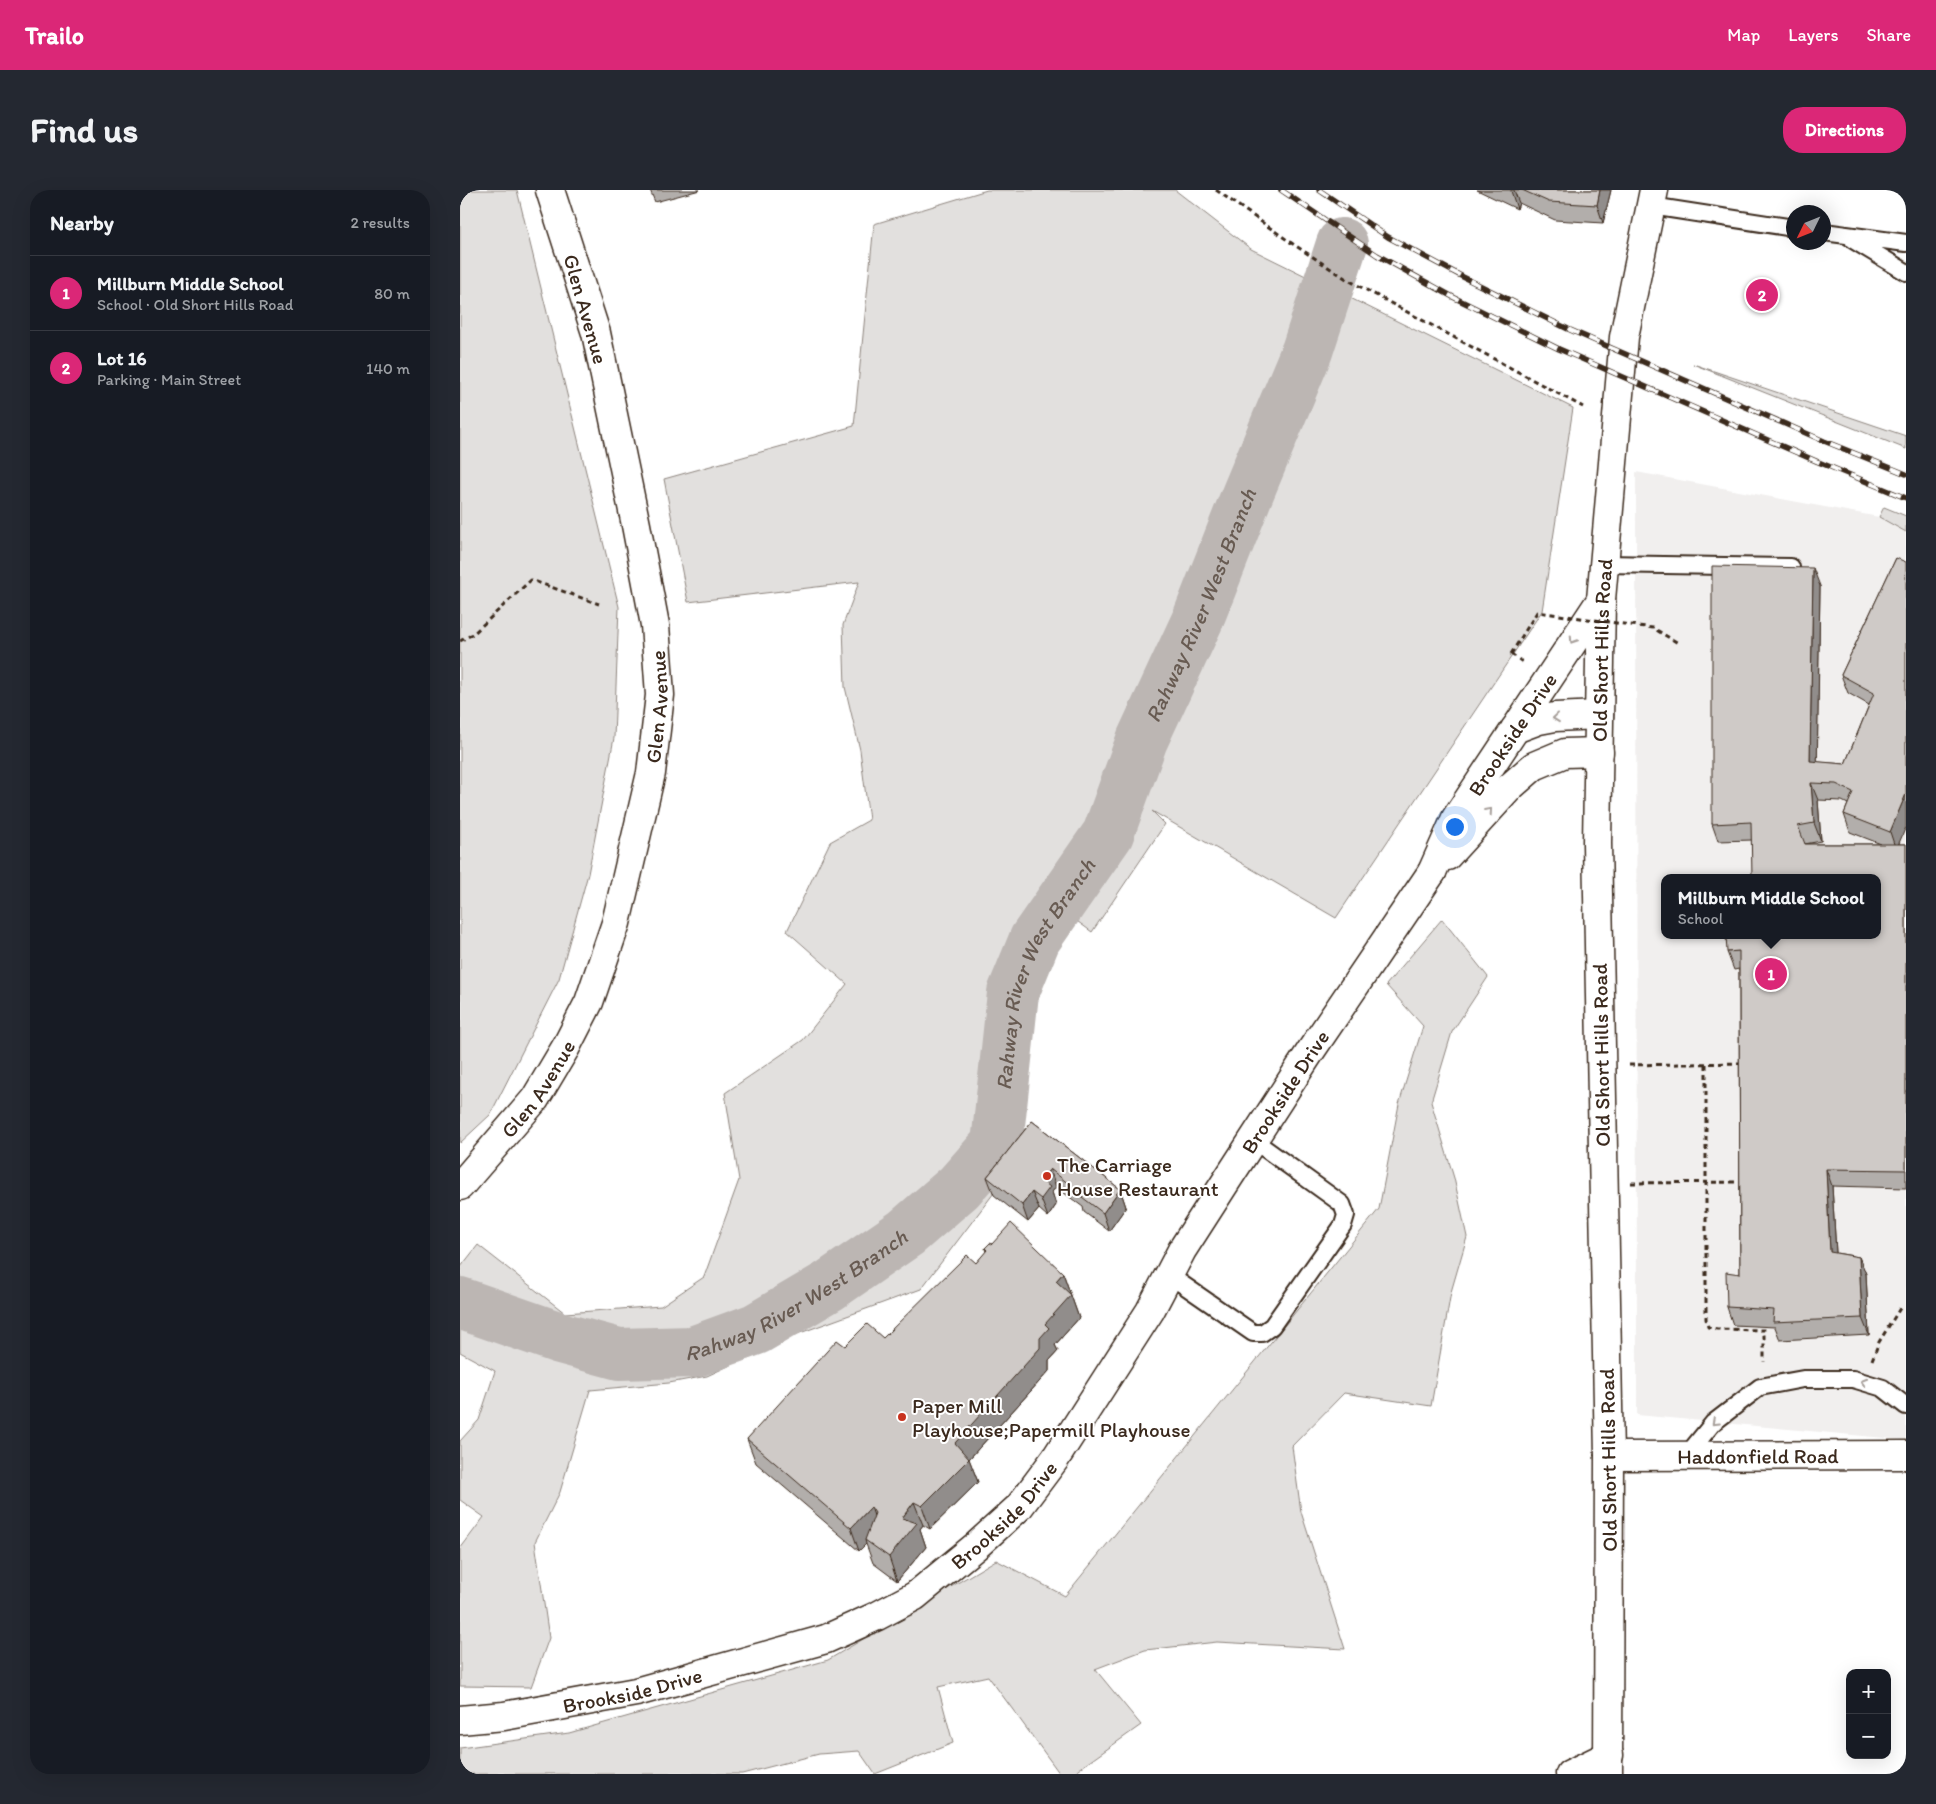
<!DOCTYPE html>
<meta charset="utf-8">
<style>
body{margin:0;font-family:Itim,sans-serif;background:#242831;color:#f1f3f6}
.controls{position:absolute;right:15px;bottom:15px;display:grid;overflow:hidden;border-radius:10px;box-shadow:0 5px 20px #0002}
.controls button{width:45px;height:45px;display:grid;place-items:center;padding:0;border:0;border-bottom:1px solid #363941;background:#171b24;color:#f1f3f6;font:25px sans-serif}
.compass{position:absolute;left:1326px;top:15px;width:45px;height:45px;border-radius:50%;background:#171b24;box-shadow:0 5px 20px #0002;rotate:227deg}
.you{position:absolute;left:994px;top:636px;width:18px;height:18px;margin:-12px;border:4px solid #fff;border-radius:50%;background:#1a73e8;box-shadow:0 0 0 8px #1a73e833}
.badge{display:grid;place-items:center;width:32px;height:32px;border-radius:50%;background:#db2777;color:#fff;font-size:16px;font-weight:700}
.pin{position:absolute;translate:-50% -50%;border:2px solid #fff;box-shadow:0 1px 5px #0006}
.popup{position:absolute;left:1201px;top:684px;width:220px;height:65px;box-sizing:border-box;display:grid;place-content:center;border-radius:10px;background:#171b24;filter:drop-shadow(0 1px 4px #0005);font-size:16px;white-space:nowrap;color:#9ea1a6}
.popup b{font-size:19px;color:#f1f3f6}
.popup::after{content:'';position:absolute;left:50%;top:100%;margin-left:-10px;border:10px solid transparent;border-top-color:#171b24}
.list{margin:0;padding:0;list-style:none}
h2{display:flex;justify-content:space-between;align-items:center;height:65px;margin:0;padding:0 20px;font-size:21px}
h2 small{font-size:16px;font-weight:400;color:#9ea1a6}
.list li{display:grid;grid-template-columns:32px 1fr auto;gap:15px;align-items:center;box-sizing:border-box;height:75px;padding:0 20px;border-top:1px solid #363941}
.list b{display:block;font-size:19px;white-space:nowrap}
.list p{margin:0;font-size:16px;white-space:nowrap;color:#9ea1a6}
.list em{font-size:16px;font-style:normal;color:#9ea1a6}
.map{position:relative;flex:none;width:1446px;height:1584px;overflow:hidden;border-radius:20px}
header{display:flex;align-items:center;gap:30px;box-sizing:border-box;height:70px;padding:0 25px;background:#db2777;color:#fff}
header strong{font-size:24px}
nav{display:flex;gap:28px;margin-inline-start:auto;font-size:18px}
.intro{display:flex;align-items:center;justify-content:space-between;box-sizing:border-box;height:120px;padding:0 30px}
h1{margin:0;font-size:35px}
.button{padding:12px 22px;border-radius:20px;background:#db2777;color:#fff;font-size:18px;font-weight:700}
main{display:flex;gap:30px;padding:0 30px}
aside{flex:1;background:#171b24;border-radius:20px;box-shadow:0 5px 20px #0002}
.map>svg:first-child{display:block}
.built{fill:#f1efee;fill-rule:evenodd}
.green{fill:#e2e0de;stroke:#8e857e}
.lines{fill:none;stroke-linecap:round;stroke-linejoin:round}
.river{stroke:#bcb6b3;stroke-width:52}
.lane-casing{stroke:#3b2a1e;stroke-width:20}
.street-casing{stroke:#3b2a1e;stroke-width:31}
.secondary-casing{stroke:#3b2a1e;stroke-width:31}
.primary-casing{stroke:#3b2a1e;stroke-width:31}
.path{stroke:#3b2a1e;stroke-width:3;stroke-dasharray:5 4;stroke-linecap:butt}
.lane{stroke:#fff;stroke-width:16}
.street{stroke:#fff;stroke-width:28}
.secondary{stroke:#fff;stroke-width:28}
.primary{stroke:#fff;stroke-width:28}
.rail-casing{stroke:#3b2a1e;stroke-width:5.5}
.rail{stroke:#fff;stroke-width:4;stroke-dasharray:11;stroke-linecap:butt}
.path-bridge{stroke:#3b2a1e;stroke-width:3;stroke-dasharray:5 4;stroke-linecap:butt}
.wall{fill:#b2aeab;stroke:#3b2a1e;fill-rule:evenodd}
.shaded-wall{fill:#918d8b;stroke:#3b2a1e}
.building{fill:#cfcac7;stroke:#3b2a1e}
.oneway{stroke:#a79f9a}
.poi-dot{fill:#c8321e;stroke:#fff;stroke-width:2}
.labels{text-anchor:middle;dominant-baseline:central;stroke-width:4;stroke-linejoin:round;paint-order:stroke}
.street-label{font-size:21px;fill:#3b2a1e;stroke:#fff}
.poi-label{font-size:21px;fill:#3b2a1e;stroke:#fff;text-anchor:start}
.water-label{font-size:22px;font-style:italic;fill:#685b52;stroke:#fff}
</style>
<header>
<strong>Trailo</strong>
<nav><a>Map</a><a>Layers</a><a>Share</a></nav>
</header>
<div class="intro"><h1>Find us</h1><a class="button">Directions</a></div>
<main>
<aside>
<h2>Nearby<small>2 results</small></h2>
<ul class="list">
<li><span class="badge">1</span><div><b>Millburn Middle School</b><p>School · Old Short Hills Road</p></div><em>80 m</em></li>
<li><span class="badge">2</span><div><b>Lot 16</b><p>Parking · Main Street</p></div><em>140 m</em></li>
</ul>
</aside>
<div class="map">
<svg width="1446" height="1584" viewBox="0 0 1446 1584">
<rect width="100%" height="100%" fill="#fff"/>
<filter id="ink" filterUnits="userSpaceOnUse"><feTurbulence type="fractalNoise" baseFrequency=".02" numOctaves="2"/><feDisplacementMap in="SourceGraphic" scale="10" xChannelSelector="R" yChannelSelector="G"/><feConvolveMatrix kernelMatrix="1 2 1 2 8 2 1 2 1" color-interpolation-filters="sRGB"/></filter>
<g filter="url(#ink)">
<path class="built" d="M1176,282L1419,327L1446,342V1250L1177,1225ZM1205,688H1417V745H1205Z"/>
<path class="green" d="M0,0H57L159,417L154,548L128,684L99,789L30,925L0,953Z
M527,0H715L791,59L1113,218L1082,421L876,728L692,621L705,634L632,742L614,729L588,770L583,795L572,827L564,934L543,991L461,1099L340,1143L247,1186L209,1193L130,1200L100,1302L75,1352L89,1448L71,1497L0,1496V1359L24,1327L0,1310V1251L19,1230L35,1181L0,1162V1078L18,1055L105,1123L201,1116L244,1087L279,990L265,903L343,850L387,794L327,741L370,652L409,630L400,560L385,497L383,435L399,392L228,412L204,289L394,236L414,34Z
M1233,174L1446,246V259Z
M1424,317L1446,326V342L1419,327Z
M982,729L1028,787L992,842L971,912L994,988L1007,1047L991,1102L971,1216L884,1203L832,1256L841,1322L885,1459L757,1452L685,1460L635,1479L681,1535L612,1584H600L528,1486L478,1497L493,1553L415,1584L399,1561L359,1564L282,1584H0V1558L109,1543L368,1470L536,1370L605,1406L919,1019L939,914L963,836L926,795Z"/>
<g class="lines">
<path class="river" id="s1" d="M0,1113L100,1148L159,1164L233,1162L296,1139L369,1096L446,1043L499,997L537,954L553,803L575,749L648,644L682,550L738,429L787,305L847,161L882,54"/>
<defs>
<path id="lane" d="M1191,16L1334,38
M1364,42L1446,53
M1393,50L1446,82
M1143,374L1331,377
M709,1085L793,1143H802L812,1136L883,1035L886,1025L882,1014L793,950
M1227,1265L1253,1233L1300,1197L1343,1189H1393L1423,1198L1446,1216"/>
<g id="street">
<path id="s2" d="M0,996L75,909L106,857L129,812L156,733L191,583L200,505L195,435L176,335L136,143L90,0"/>
<path id="s3" d="M1149,1266L1446,1265"/>
<path id="s4" d="M0,1530L44,1526L176,1502L366,1449L417,1426L455,1406L516,1356L559,1317L595,1269L690,1121L722,1060L767,990L852,859L972,682"/>
<path d="M1110,1584L1149,1565"/>
</g>
<g id="secondary">
<path d="M1055,539L1079,530L1095,527L1139,525"/>
<path d="M987,666L1050,597L1074,576L1105,563L1139,562"/>
<path id="s5" d="M972,682L996,628L1141,410"/>
</g>
<g id="primary">
<path id="s6" d="M1148,1584L1149,1266L1137,653L1141,410L1164,147L1194,0"/>
</g>
</defs>
<use href="#lane" class="lane-casing"/>
<use href="#street" class="street-casing"/>
<use href="#secondary" class="secondary-casing"/>
<use href="#primary" class="primary-casing"/>
<path class="path" d="M756,0L833,54L888,90L1123,217
M0,451L13,444L71,390L139,414
M1051,464L1064,473
M1246,874V1129L1248,1137L1257,1139L1304,1140V1172
M1169,875L1283,873
M1171,993L1282,992
M1412,1170L1419,1152L1442,1115"/>
<use href="#lane" class="lane"/>
<use href="#street" class="street"/>
<use href="#secondary" class="secondary"/>
<use href="#primary" class="primary"/>
<defs>
<path id="rail" d="M821,0L917,65L993,107L1099,159L1356,271L1446,308
M859,0L928,47L1003,87L1108,139L1364,251L1446,284"/>
</defs>
<use href="#rail" class="rail-casing"/>
<use href="#rail" class="rail"/>
<path class="path-bridge" d="M1051,464L1077,422L1193,438L1218,453"/>
</g>
<path class="wall" d="M190,0H240L195,12Z
M1017,0H1151L1143,33L1095,30L1059,13L1057,19Z
M1436,368L1439,654H1446V998L1372,996L1376,1063L1399,1067L1406,1084L1409,1145L1320,1150L1315,1137L1273,1135L1267,1117L1280,1084L1279,779L1274,780L1267,762L1417,745L1292,650L1258,651L1252,634L1360,396L1357,572L1385,574L1409,515L1388,503L1381,485ZM1358,610L1382,611L1388,614L1384,624L1390,642L1421,654H1345L1361,651Z
M572,931L660,999L666,1017L649,1041L624,1022L623,1017L596,997L592,1002L596,1015L588,1027L579,1019L568,1032L534,1005L527,987Z
M532,1054L603,1083L619,1128L595,1155L598,1161L589,1171V1181L509,1269L518,1292L470,1339L463,1335L460,1339L466,1357L437,1391L413,1373L406,1354L399,1361L296,1273L287,1249L385,1156L423,1148L516,1073L526,1062L525,1058Z"/>
<path class="shaded-wall" d="M1051,0H1054L1059,13L1057,19L1051,1Z
M1140,0H1151L1143,33L1137,15Z
M1353,378L1360,396L1357,589L1350,571Z
M1351,593L1358,610L1361,651L1354,633Z
M1446,604V637L1436,660L1430,642Z
M590,979L596,997L592,1002L596,1015L588,1027L581,1009V990Z
M1366,979L1372,996L1377,1080L1370,1062Z
M660,999L666,1017L649,1041L643,1023Z
M572,1002L579,1019L568,1032L562,1015Z
M1399,1067L1406,1084L1409,1145L1402,1128Z
M603,1083L619,1128L595,1155L598,1161L589,1171V1181L509,1269L518,1292L470,1339L462,1316L495,1253L585,1134L596,1091Z
M454,1312L463,1335L460,1339L466,1357L437,1391L429,1367L442,1328Z
M411,1317L419,1341L405,1350L406,1354L399,1361L391,1338Z"/>
<path class="building" d="M1062,0H1140L1137,15L1089,12Z
M1436,368L1446,372V604L1430,642L1384,624L1393,602L1376,594L1351,593L1354,633L1338,636L1345,654H1446V980L1366,979L1370,1062L1399,1067L1402,1128L1313,1132L1314,1120L1267,1117L1266,1082L1280,1084L1279,761L1267,762L1266,745H1417V688H1292L1291,632L1252,634V376L1353,378L1350,571L1385,574L1414,503L1381,485Z
M572,931L660,999L643,1023L618,1004L619,1002L590,979L581,990L590,997L581,1009L572,1002L562,1015L527,987Z
M551,1033L603,1083L596,1091L611,1105L585,1134L589,1138L580,1148V1158L495,1253L509,1269L462,1316L454,1312L442,1328L457,1333L429,1367L405,1350L415,1323L411,1317L391,1338L287,1249L377,1150L385,1156L407,1134L423,1148L507,1065L516,1073L527,1060L525,1058L530,1053L532,1054Z"/>
<defs><path id="oneway-chevron" d="M-2-3.5L2.5 0L-2 3.5" fill="none" stroke-width="1.6" stroke-linecap="round" stroke-linejoin="round" transform="scale(1.25)"/></defs>
<g class="oneway">
<use href="#oneway-chevron" transform="translate(1113 450) rotate(123)"/>
<use href="#oneway-chevron" transform="translate(1096 528) rotate(174)"/>
<use href="#oneway-chevron" transform="translate(1029 621) rotate(-49)"/>
<use href="#oneway-chevron" transform="translate(1404 1192) rotate(-164)"/>
<use href="#oneway-chevron" transform="translate(1255 1232) rotate(137)"/>
</g>
</g>
<g class="poi-dot">
<circle cx="587" cy="986" r="5"/>
<circle cx="442" cy="1227" r="5"/>
</g>
<g class="labels">
<g class="street-label">
<text transform="translate(126 119) rotate(74)">Glen Avenue</text>
<text stroke="none"><textPath href="#s6" startOffset="1124">Old Short Hills Road</textPath></text>
<text stroke="none"><textPath href="#s2" startOffset="530">Glen Avenue</textPath></text>
<text stroke="none"><textPath href="#s5" startOffset="160">Brookside Drive</textPath></text>
<text transform="translate(1141 865) rotate(-91)">Old Short Hills Road</text>
<text stroke="none"><textPath href="#s2" startOffset="125">Glen Avenue</textPath></text>
<text stroke="none"><textPath href="#s4" startOffset="1105">Brookside Drive</textPath></text>
<text stroke="none"><textPath href="#s3" startOffset="149">Haddonfield Road</textPath></text>
<text transform="translate(1148 1270) rotate(-91)">Old Short Hills Road</text>
<text stroke="none"><textPath href="#s4" startOffset="595">Brookside Drive</textPath></text>
<text stroke="none"><textPath href="#s4" startOffset="175">Brookside Drive</textPath></text>
</g>
<g class="poi-label">
<text x="597" y="974">The Carriage<tspan x="597" dy="24">House Restaurant</tspan></text>
<text x="452" y="1215">Paper Mill<tspan x="452" dy="24">Playhouse;Papermill Playhouse</tspan></text>
</g>
<g class="water-label">
<text stroke="none"><textPath href="#s1" startOffset="1199">Rahway River West Branch</textPath></text>
<text stroke="none"><textPath href="#s1" startOffset="794">Rahway River West Branch</textPath></text>
<text stroke="none"><textPath href="#s1" startOffset="359">Rahway River West Branch</textPath></text>
</g>
</g>
</svg>
<div class="controls">
<button>+</button>
<button>−</button>
</div>
<svg class="compass" viewBox="-18 -18 36 36"><path d="M0-13l5 13h-10z" fill="#e53935"/><path d="M0 13l5-13h-10z" fill="#9ea1a6"/></svg>
<div class="you"></div>
<div class="pin badge" style="left:1311px;top:784px">1</div>
<div class="popup"><b>Millburn Middle School</b>School</div>
<div class="pin badge" style="left:1302px;top:105px">2</div>
</div>
</main>
